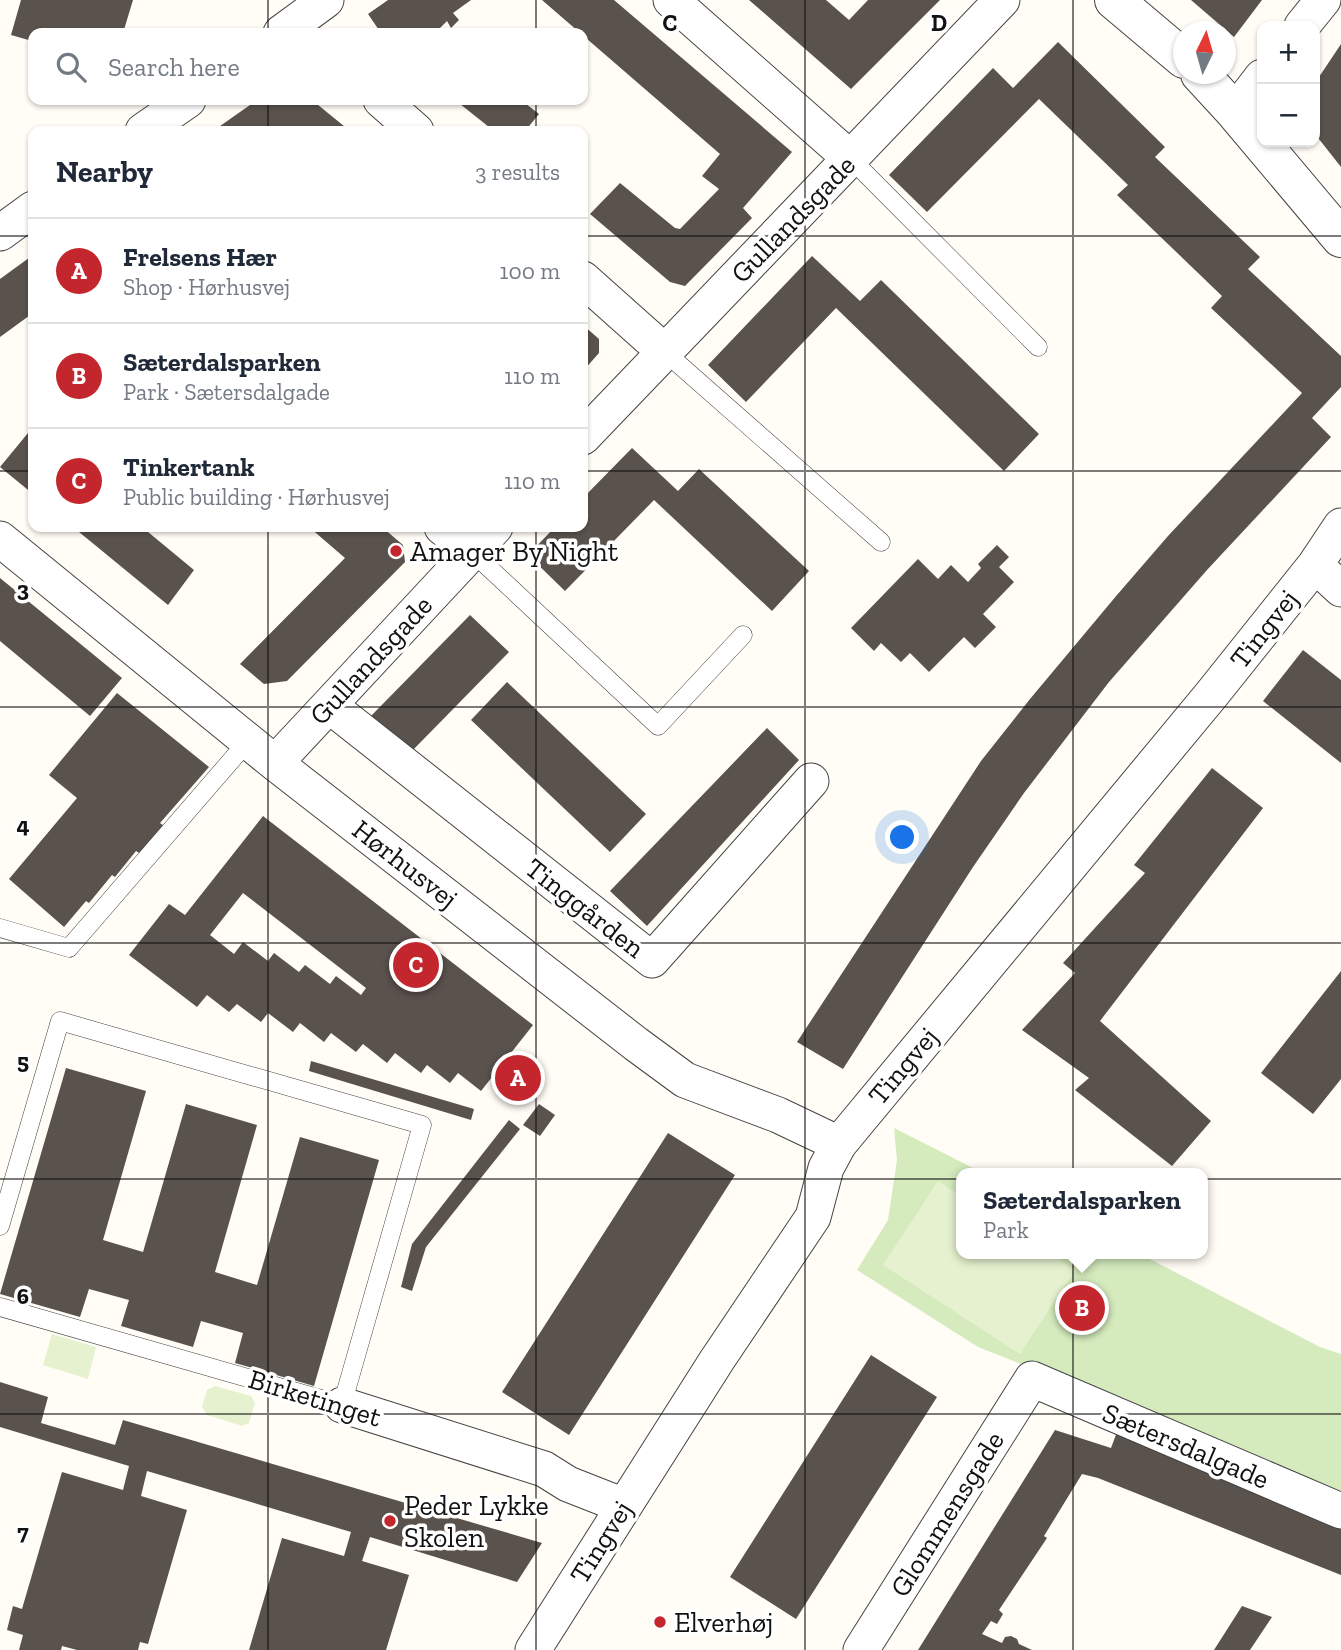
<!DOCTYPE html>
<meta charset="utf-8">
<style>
body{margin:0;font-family:"Zilla Slab",serif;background:#f2f2f3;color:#1f2937}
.controls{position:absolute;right:21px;top:21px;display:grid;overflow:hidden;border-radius:14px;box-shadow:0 2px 5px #0004}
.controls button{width:63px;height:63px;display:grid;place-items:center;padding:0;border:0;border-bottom:2px solid #e0e1e3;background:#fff;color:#1f2937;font:35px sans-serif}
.compass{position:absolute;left:1173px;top:21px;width:63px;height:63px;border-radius:50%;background:#fff;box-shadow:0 2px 5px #0004;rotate:5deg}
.you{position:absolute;left:903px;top:838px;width:24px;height:24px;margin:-18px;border:5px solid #fff;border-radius:50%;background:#1a73e8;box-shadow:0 0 0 10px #1a73e833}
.badge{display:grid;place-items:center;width:46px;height:46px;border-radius:50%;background:#c4262e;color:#fff;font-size:23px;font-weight:700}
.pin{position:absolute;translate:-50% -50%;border:4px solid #fff;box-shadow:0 2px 7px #0006}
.popup{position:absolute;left:956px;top:1168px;width:252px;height:91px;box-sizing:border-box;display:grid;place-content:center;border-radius:14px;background:#fff;filter:drop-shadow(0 2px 5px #0005);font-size:23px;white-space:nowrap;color:#747a83}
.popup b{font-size:26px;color:#1f2937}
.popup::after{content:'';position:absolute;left:50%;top:100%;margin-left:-14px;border:14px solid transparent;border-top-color:#fff}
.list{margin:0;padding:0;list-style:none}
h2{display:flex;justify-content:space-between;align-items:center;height:91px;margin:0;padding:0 28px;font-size:30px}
h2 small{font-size:23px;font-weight:400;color:#747a83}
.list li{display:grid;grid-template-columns:46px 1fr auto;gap:21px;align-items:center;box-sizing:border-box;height:105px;padding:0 28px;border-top:2px solid #e0e1e3}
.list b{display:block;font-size:26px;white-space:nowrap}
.list p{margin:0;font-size:23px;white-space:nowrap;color:#747a83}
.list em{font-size:23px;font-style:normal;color:#747a83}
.icon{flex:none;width:38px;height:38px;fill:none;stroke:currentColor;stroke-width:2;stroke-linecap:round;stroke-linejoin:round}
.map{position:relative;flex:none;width:1341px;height:1650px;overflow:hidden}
.search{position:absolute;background:#fff;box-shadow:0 2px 5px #0004;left:28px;top:28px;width:560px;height:77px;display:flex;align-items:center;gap:18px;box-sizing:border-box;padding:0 24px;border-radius:14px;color:#747a83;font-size:26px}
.panel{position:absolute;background:#fff;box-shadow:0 2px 5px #0004;left:28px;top:126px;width:560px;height:406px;border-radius:14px}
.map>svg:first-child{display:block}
.green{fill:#d5ebbd}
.pitch{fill:#e6f2cf}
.building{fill:#5a524d;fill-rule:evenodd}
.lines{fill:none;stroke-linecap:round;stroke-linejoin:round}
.service-casing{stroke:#444;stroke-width:19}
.minor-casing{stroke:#444;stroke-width:37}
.tertiary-casing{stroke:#444;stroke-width:40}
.service{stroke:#fff;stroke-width:18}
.minor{stroke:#fff;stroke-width:35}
.tertiary{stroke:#fff;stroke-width:38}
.grid{fill:none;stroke:#111;stroke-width:2;stroke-opacity:0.55}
.poi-dot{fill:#c4262e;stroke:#fff;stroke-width:2.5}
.labels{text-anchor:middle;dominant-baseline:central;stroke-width:7;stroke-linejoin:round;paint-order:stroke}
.street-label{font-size:28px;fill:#111;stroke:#fff}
.poi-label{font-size:28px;fill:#111;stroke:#fff;text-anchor:start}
.grid-label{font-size:23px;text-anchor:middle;font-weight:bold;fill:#111;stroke:#fff;stroke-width:7;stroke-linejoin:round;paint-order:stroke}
</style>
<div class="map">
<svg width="1341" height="1650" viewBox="0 0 1341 1650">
<rect width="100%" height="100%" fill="#fffdf5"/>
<path class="green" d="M894,1128L983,1173H961V1254H1140L1320,1347L1341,1354V1491L978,1347L857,1270L888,1220L897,1160Z"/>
<path class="pitch" d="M938,1181L961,1196V1254H1051L1075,1270L1020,1354L883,1265Z
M52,1334L96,1347L88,1379L43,1365Z
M215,1386L251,1396L255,1403L249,1423L242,1426L207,1415L202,1406L207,1390Z"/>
<path class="building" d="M21,0H133L123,33H33V54L29,53L32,41L11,35Z
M388,0H471L453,13L459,20L451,28L447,21L438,30L442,33H381L368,14Z
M542,0H614L792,152L743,208L752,218L685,286L670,282L590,214L620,183L675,228L680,229L719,189L702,176L720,154Z
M749,0H826L849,20L868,0H940L851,89Z
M1191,0H1262L1234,37Z
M1058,42L1165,147L1155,157L1260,257L1248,269L1341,356V387L1312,418L1331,437L1207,570L1109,682L1024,793L973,867L843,1069L797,1042L981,761L1030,699L1117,595L1168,536L1302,393L1211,308L1222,296L1117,195L1128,185L1039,99L927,212L889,175L993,68L1013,88Z
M1341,44V167L1315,134V83Z
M257,100H312L350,131H213Z
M455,100H521L539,114L525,131H494Z
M33,255V313L0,337V279Z
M812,256L860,301L881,280L1039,434L1004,471L836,308L746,402L708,365Z
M583,325L599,339V353L583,371Z
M28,433L33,437V494L0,467Z
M632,448L678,491L699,469L809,571L772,611L654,500L565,591L528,555L555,527H583V498Z
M73,527H142L194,570L168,605Z
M309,527H382L403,545L405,562L287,681L264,684L240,664L345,558Z
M997,545L1009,557L999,567L1014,582L983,614L996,627L975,648L964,637L929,672L910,653L901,662L881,643L874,651L851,628L918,559L938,579L951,565L968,582L981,568L978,564Z
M0,578L122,678L90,716L0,641Z
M470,615L509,652L409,754L371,716Z
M1303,650L1341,680V763L1263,701Z
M507,682L646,814L610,852L471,720Z
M117,693L209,767L160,823L164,826L141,854L136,851L115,877L112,875L89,903L86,901L64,927L9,879L77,798L49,775Z
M767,728L799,760L647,926L610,891Z
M1212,768L1263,808L1100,1021L1211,1121L1172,1166L1075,1090L1089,1078L1022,1030L1075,973L1063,963L1145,873L1134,865Z
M263,816L533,1025L481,1091L458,1073L450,1083L427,1065L421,1073L395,1053L387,1063L363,1044L356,1052L331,1033L324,1042L300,1023L293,1032L268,1013L261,1022L237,1004L229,1012L207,995L197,1007L129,955L169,904L185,915ZM243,893L366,988L361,995L336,976L330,984L305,965L299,972L274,953L268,961L243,942L234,954L210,935Z
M1341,971V1079L1313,1114L1261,1073Z
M311,1061L474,1109L471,1120L309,1071Z
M66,1068L146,1091L103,1240L143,1252L186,1104L257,1125L215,1272L257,1285L300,1137L379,1160L314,1386L235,1363L243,1333L201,1321L193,1347L121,1326L129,1300L89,1289L80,1317L0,1294Z
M539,1104L555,1115L540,1136L523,1125Z
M509,1120L520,1129L426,1247L412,1291L401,1287L412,1244Z
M668,1133L735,1175L569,1435L502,1392Z
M871,1355L937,1397L796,1619L730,1577Z
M0,1382L48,1397L41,1423L115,1445L123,1420L542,1543L517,1582L370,1537L362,1561L409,1575L386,1650H249L282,1538L344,1556L351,1532L147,1471L141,1496L187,1510L148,1644L140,1642L138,1650H77L62,1646L61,1650H19L23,1635L7,1630L13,1606L22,1609L62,1472L123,1490L129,1466L0,1427Z
M1055,1430L1111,1448L1117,1432L1341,1521V1575L1098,1478L1082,1474L1044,1536L1047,1538L999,1610L1003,1614L997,1624L991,1621L982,1634L1002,1643L1005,1637L1011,1636L1017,1639L1019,1644L1032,1650H918Z
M1242,1606L1272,1617L1250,1650H1214Z"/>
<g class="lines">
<defs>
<path id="service" d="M851,159L1038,347
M666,353L881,542
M471,551L658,726L743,635
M0,928L69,948L248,741
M0,1226L60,1021L422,1125L342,1405L0,1307"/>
<path id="minor" d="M671,0L851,159
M1302,26L1323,0
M281,33L326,0
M381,100L416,131
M1235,112L1262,77
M143,131L188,100
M0,233L33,209
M583,279L666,353
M583,437L1002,0
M442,527L471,551
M0,539L275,763L636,1044L685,1080L778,1115L839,1144
M1315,565L1341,589
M330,706L652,960L811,781
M275,763L495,527
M342,1405L544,1469L568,1484L624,1506
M533,1650L717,1360L813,1217L826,1168L839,1144L1212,694L1315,565L1341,526
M861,1650L1032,1379L1341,1511"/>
<path id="tertiary" d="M1114,0L1184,59
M1200,74L1235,112L1341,238"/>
</defs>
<use href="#service" class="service-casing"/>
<use href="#minor" class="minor-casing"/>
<use href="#tertiary" class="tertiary-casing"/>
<use href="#service" class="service"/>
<use href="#minor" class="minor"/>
<use href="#tertiary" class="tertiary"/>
</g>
<path class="grid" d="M268,0V33M536,0V33M805,0V1650M1073,0V1650M268,100V131M536,100V131M0,236H33M583,236H1341M0,471H33M583,471H1341M268,527V1650M536,527V1650M0,707H1341M0,943H1341M0,1179H1341M0,1414H1341"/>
<g class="poi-dot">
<circle cx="396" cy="551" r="7"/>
<circle cx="390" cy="1521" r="7"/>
<circle cx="660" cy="1622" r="7"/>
</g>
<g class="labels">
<g class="street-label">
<text transform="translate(793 219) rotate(-46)">Gullandsgade</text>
<text transform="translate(1264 629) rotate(-52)">Tingvej</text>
<text transform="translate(371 660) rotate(-47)">Gullandsgade</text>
<text transform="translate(405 864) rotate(38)">Hørhusvej</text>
<text transform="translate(585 908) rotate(38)">Tinggården</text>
<text transform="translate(903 1066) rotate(-50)">Tingvej</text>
<text transform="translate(315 1398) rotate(17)">Birketinget</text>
<text transform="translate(1186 1446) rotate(23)">Sætersdalgade</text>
<text transform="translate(947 1514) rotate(-58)">Glommensgade</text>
<text transform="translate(601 1542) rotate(-58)">Tingvej</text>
</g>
<g class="poi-label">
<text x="410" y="551">Amager By Night</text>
<text x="404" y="1505">Peder Lykke<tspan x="404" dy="32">Skolen</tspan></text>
<text x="674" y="1622">Elverhøj</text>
</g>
</g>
<g class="grid-label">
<text x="670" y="31">C</text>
<text x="939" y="31">D</text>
<text x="23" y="597">3</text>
<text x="23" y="833">4</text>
<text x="23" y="1069">5</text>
<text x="23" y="1304">6</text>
<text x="23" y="1540">7</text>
</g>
</svg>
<div class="controls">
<button>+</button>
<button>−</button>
</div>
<svg class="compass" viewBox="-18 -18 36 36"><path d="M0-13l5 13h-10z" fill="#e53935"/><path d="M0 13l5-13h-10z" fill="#747a83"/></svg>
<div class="you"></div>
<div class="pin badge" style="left:518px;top:1078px">A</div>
<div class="pin badge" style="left:1082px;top:1308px">B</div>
<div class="popup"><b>Sæterdalsparken</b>Park</div>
<div class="pin badge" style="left:416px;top:965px">C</div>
<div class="search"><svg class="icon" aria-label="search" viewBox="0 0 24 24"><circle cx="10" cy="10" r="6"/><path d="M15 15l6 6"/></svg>Search here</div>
<section class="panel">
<h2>Nearby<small>3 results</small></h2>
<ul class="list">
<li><span class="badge">A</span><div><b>Frelsens Hær</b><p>Shop · Hørhusvej</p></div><em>100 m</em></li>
<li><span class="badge">B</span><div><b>Sæterdalsparken</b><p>Park · Sætersdalgade</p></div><em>110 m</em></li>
<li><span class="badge">C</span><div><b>Tinkertank</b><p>Public building · Hørhusvej</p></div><em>110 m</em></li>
</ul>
</section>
</div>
